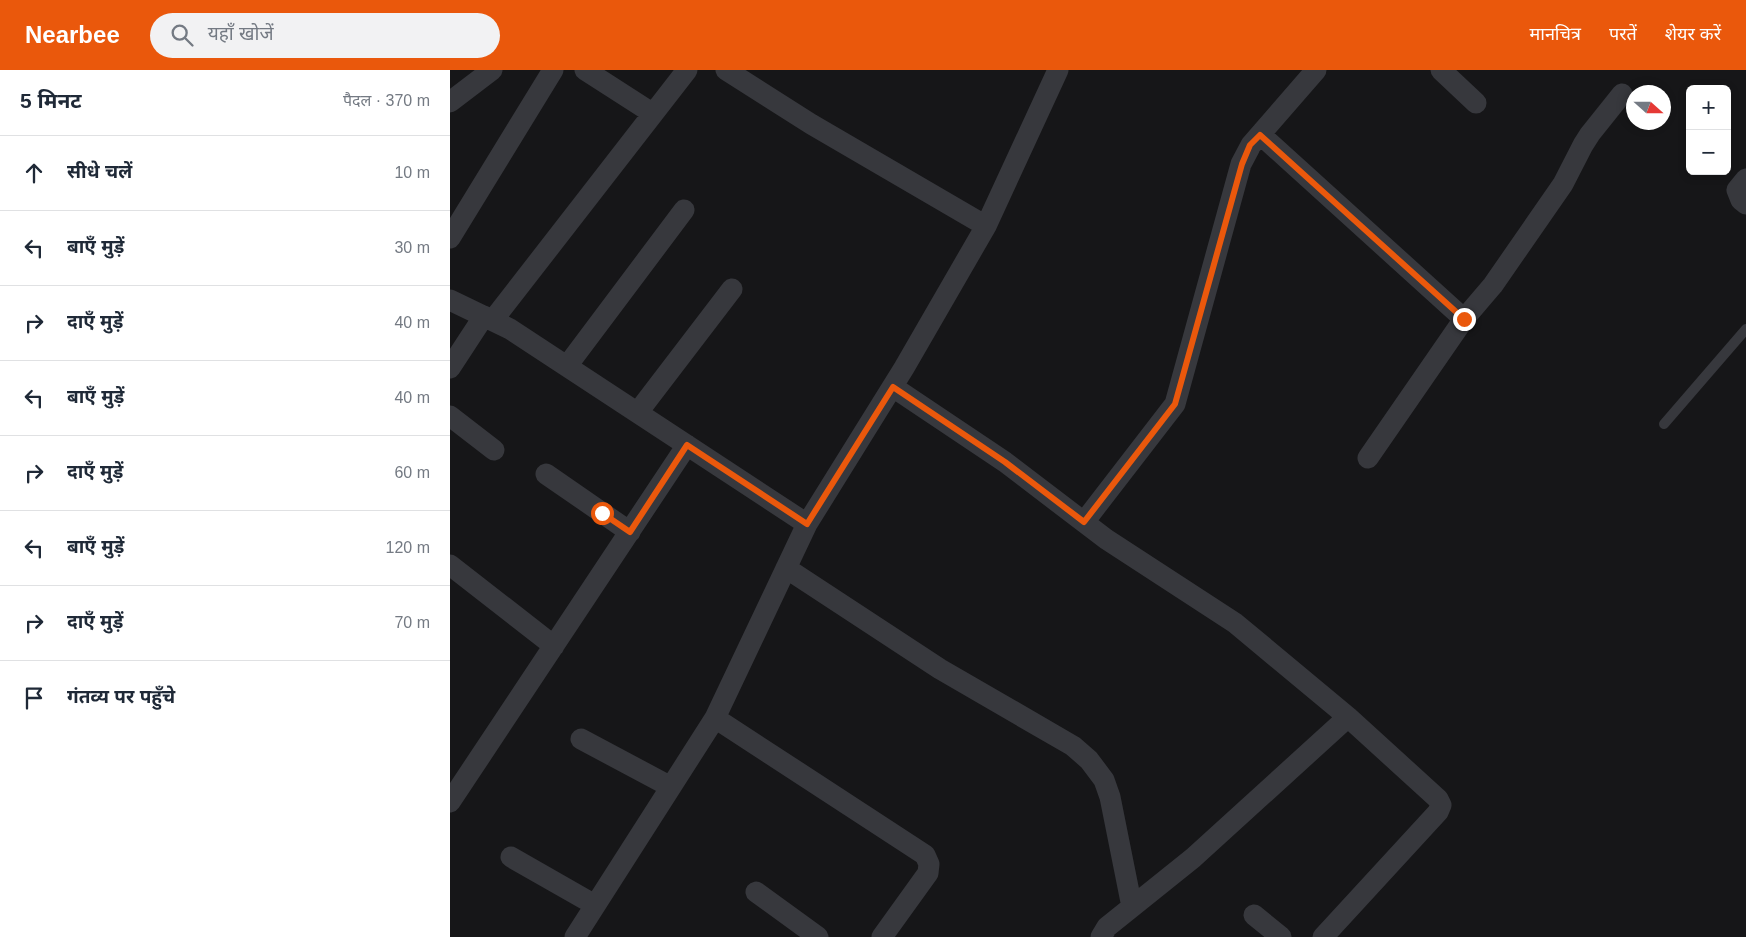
<!DOCTYPE html>
<html lang="hi">
<meta charset="utf-8">
<style>
body{margin:0;font-family:Helvetica,"Noto Sans Devanagari",sans-serif;background:#f2f2f3;color:#1f2937}
.controls{position:absolute;right:15px;top:15px;display:grid;overflow:hidden;border-radius:8px;box-shadow:0 2px 8px #0003}
.controls button{width:45px;height:45px;display:grid;place-items:center;padding:0;border:0;border-bottom:1px solid #e0e1e3;background:#fff;color:#1f2937;font:25px sans-serif}
.compass{position:absolute;left:1176px;top:15px;width:45px;height:45px;border-radius:50%;background:#fff;box-shadow:0 2px 8px #0003;rotate:111deg}
.stop{position:absolute;width:15px;height:15px;margin:-11px;border:4px solid #ea580c;border-radius:50%;background:#fff}
.stop.end{background:#ea580c;border-color:#fff;box-shadow:0 1px 5px #0008}
.list{margin:0;padding:0;list-style:none}
h2{display:flex;justify-content:space-between;align-items:center;height:65px;margin:0;padding:0 20px;font-size:21px}
h2 small{font-size:16px;font-weight:400;color:#747a83}
.list li{display:grid;grid-template-columns:32px 1fr auto;gap:15px;align-items:center;box-sizing:border-box;height:75px;padding:0 20px;border-top:1px solid #e0e1e3}
.list b{display:block;font-size:19px;white-space:nowrap}
.list em{font-size:16px;font-style:normal;color:#747a83}
.icon{flex:none;width:28px;height:28px;fill:none;stroke:currentColor;stroke-width:2;stroke-linecap:round;stroke-linejoin:round}
.map{position:relative;flex:none;width:1296px;height:867px;overflow:hidden}
header{display:flex;align-items:center;gap:30px;box-sizing:border-box;height:70px;padding:0 25px;background:#ea580c;color:#fff}
header strong{font-size:24px}
nav{display:flex;gap:28px;margin-inline-start:auto;font-size:18px}
.search{width:350px;height:45px;background:#f2f2f3;display:flex;align-items:center;gap:12px;box-sizing:border-box;padding:0 18px;border-radius:28px;color:#747a83;font-size:19px}
main{display:flex}
aside{flex:1;background:#fff}
.map>svg:first-child{display:block}
.lines{fill:none;stroke-linecap:round;stroke-linejoin:round}
.service{stroke:#37383d;stroke-width:10}
.minor{stroke:#37383d;stroke-width:21}
.route{stroke:#ea580c;stroke-width:6}
</style>
<header>
<strong>Nearbee</strong>
<div class="search"><svg class="icon" aria-label="search" viewBox="0 0 24 24"><circle cx="10" cy="10" r="6"/><path d="M15 15l6 6"/></svg>यहाँ खोजें</div>
<nav><a>मानचित्र</a><a>परतें</a><a>शेयर करें</a></nav>
</header>
<main>
<aside>
<h2>5 मिनट<small>पैदल · 370 m</small></h2>
<ul class="list">
<li><svg class="icon" aria-label="ahead" viewBox="0 0 24 24"><path d="M12 20V5M6 11l6-6 6 6"/></svg><div><b>सीधे चलें</b></div><em>10 m</em></li>
<li><svg class="icon" aria-label="left" viewBox="0 0 24 24"><path d="M17 20v-9H6M10 6l-5 5 5 5"/></svg><div><b>बाएँ मुड़ें</b></div><em>30 m</em></li>
<li><svg class="icon" aria-label="right" viewBox="0 0 24 24"><path d="M7 20v-9h11M14 6l5 5-5 5"/></svg><div><b>दाएँ मुड़ें</b></div><em>40 m</em></li>
<li><svg class="icon" aria-label="left" viewBox="0 0 24 24"><path d="M17 20v-9H6M10 6l-5 5 5 5"/></svg><div><b>बाएँ मुड़ें</b></div><em>40 m</em></li>
<li><svg class="icon" aria-label="right" viewBox="0 0 24 24"><path d="M7 20v-9h11M14 6l5 5-5 5"/></svg><div><b>दाएँ मुड़ें</b></div><em>60 m</em></li>
<li><svg class="icon" aria-label="left" viewBox="0 0 24 24"><path d="M17 20v-9H6M10 6l-5 5 5 5"/></svg><div><b>बाएँ मुड़ें</b></div><em>120 m</em></li>
<li><svg class="icon" aria-label="right" viewBox="0 0 24 24"><path d="M7 20v-9h11M14 6l5 5-5 5"/></svg><div><b>दाएँ मुड़ें</b></div><em>70 m</em></li>
<li><svg class="icon" aria-label="arrive" viewBox="0 0 24 24"><path d="M6 21V4h12l-3 4 3 4H6"/></svg><div><b>गंतव्य पर पहुँचे</b></div></li>
</ul>
</aside>
<div class="map">
<svg width="1296" height="867" viewBox="0 0 1296 867">
<rect width="100%" height="100%" fill="#161618"/>
<g class="lines">
<path class="service" d="M1214,354L1296,259"/>
<path class="minor" d="M135,0L202,43
M276,0L361,54L536,156
M991,0L1026,33
M0,32L42,0
M811,65L1014,249
M1296,109L1287,120L1291,130L1296,134
M0,168L103,0
M0,230L60,259L357,454
M43,250L237,0
M117,296L234,140
M0,298L34,246
M443,317L555,392L656,469L785,553L898,647L988,729L991,735L988,742L873,867
M188,342L282,219
M0,346L44,380
M918,388L1014,249L1043,215L1113,114L1133,75L1140,64L1172,24
M96,404L180,462
M634,452L725,334L791,94L801,75L866,0
M0,495L104,576
M336,498L490,599L623,676L639,690L654,710L660,727L682,837
M265,648L475,785L479,794L478,803L432,867
M131,669L221,717
M0,732L237,375
M61,787L145,835
M306,822L368,867
M804,845L831,867
M125,867L265,648L357,454L454,298L536,156L608,0
M651,867L657,857L743,788L898,647"/>
</g>
<g class="lines">
<path class="route" d="M152,443L180,462L237,375L357,454L443,317L555,392L634,452L725,334L792,94L800,75L810,65L1014,249"/>
</g>
</svg>
<div class="controls">
<button>+</button>
<button>−</button>
</div>
<svg class="compass" viewBox="-18 -18 36 36"><path d="M0-13l5 13h-10z" fill="#e53935"/><path d="M0 13l5-13h-10z" fill="#747a83"/></svg>
<div class="stop" style="left:152px;top:443px"></div>
<div class="stop end" style="left:1014px;top:249px"></div>
</div>
</main>
